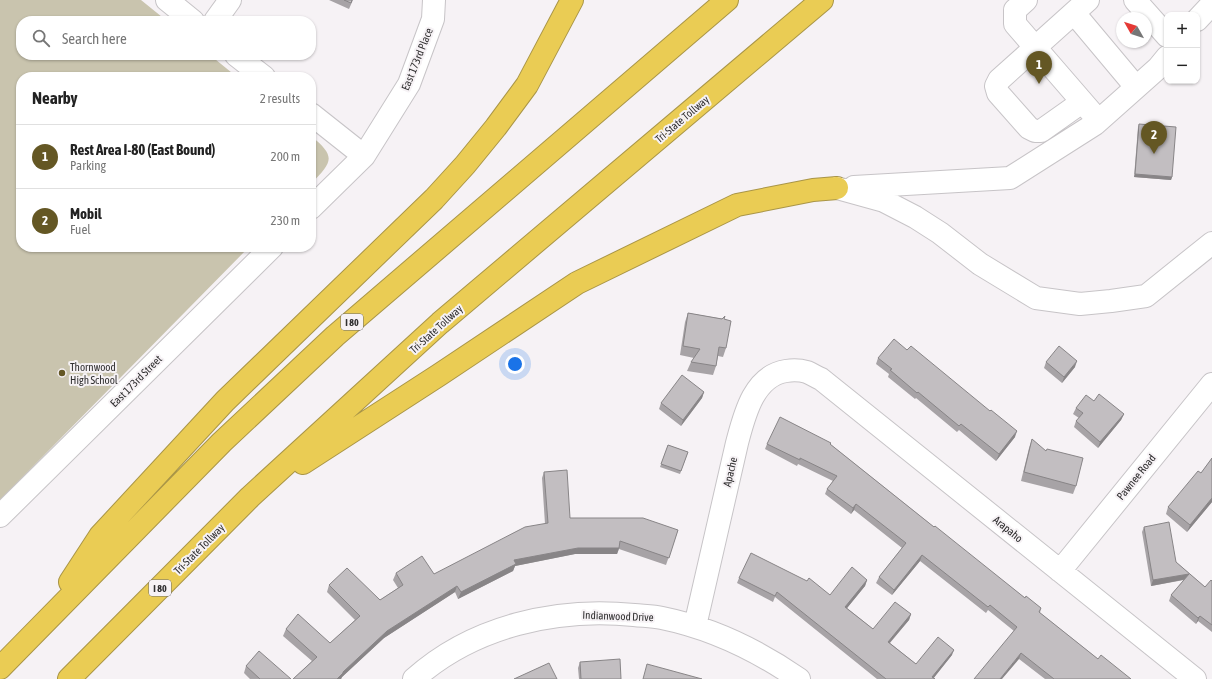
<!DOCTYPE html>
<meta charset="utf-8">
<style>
body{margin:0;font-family:"Asap Condensed",sans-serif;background:#f6f6f6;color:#222}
.controls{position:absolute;right:12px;top:12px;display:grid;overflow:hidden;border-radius:8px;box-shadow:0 1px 3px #0004}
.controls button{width:36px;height:36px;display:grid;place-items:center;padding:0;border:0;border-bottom:1px solid #e0e0e0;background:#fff;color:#222;font:20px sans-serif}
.compass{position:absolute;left:1116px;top:12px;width:36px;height:36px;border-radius:50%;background:#fff;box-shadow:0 1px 3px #0004;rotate:309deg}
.you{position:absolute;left:515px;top:364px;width:14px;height:14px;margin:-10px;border:3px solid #fff;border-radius:50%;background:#1a73e8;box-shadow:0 0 0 6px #1a73e833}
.badge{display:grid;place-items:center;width:26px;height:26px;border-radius:50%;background:#645724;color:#fff;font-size:13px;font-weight:700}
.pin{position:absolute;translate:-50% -33px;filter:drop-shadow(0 1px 2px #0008)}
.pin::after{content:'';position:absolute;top:21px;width:14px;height:12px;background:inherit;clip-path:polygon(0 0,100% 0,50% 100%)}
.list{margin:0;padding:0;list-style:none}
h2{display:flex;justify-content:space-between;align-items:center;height:52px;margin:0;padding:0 16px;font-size:17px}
h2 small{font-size:13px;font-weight:400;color:#767676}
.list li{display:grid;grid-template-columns:26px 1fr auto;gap:12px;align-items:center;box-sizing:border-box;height:64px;padding:0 16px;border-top:1px solid #e0e0e0}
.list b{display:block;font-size:15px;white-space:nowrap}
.list p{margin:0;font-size:13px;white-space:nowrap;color:#767676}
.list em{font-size:13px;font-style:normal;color:#767676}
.icon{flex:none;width:22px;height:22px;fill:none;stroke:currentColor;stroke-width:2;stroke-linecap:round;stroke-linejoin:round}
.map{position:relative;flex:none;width:1212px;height:679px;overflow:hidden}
.search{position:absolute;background:#fff;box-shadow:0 1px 3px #0004;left:16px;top:16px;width:300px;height:44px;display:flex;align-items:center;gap:10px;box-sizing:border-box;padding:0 14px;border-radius:16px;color:#767676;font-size:15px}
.panel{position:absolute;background:#fff;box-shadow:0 1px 3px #0004;left:16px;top:72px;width:300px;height:180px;border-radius:16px}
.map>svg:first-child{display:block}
.green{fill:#c9c4ae}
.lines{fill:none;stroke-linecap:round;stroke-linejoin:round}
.minor-casing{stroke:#c7c4c7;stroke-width:24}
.highway-casing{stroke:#a99547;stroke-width:24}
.minor{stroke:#fff;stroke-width:22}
.highway{stroke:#eacc54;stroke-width:22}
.wall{fill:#a7a3a6}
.shaded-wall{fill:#888587}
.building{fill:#c2bec1;stroke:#888587}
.poi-dot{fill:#645724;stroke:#f6f2f5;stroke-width:1.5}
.labels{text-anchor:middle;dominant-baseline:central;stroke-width:4;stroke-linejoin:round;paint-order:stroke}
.shield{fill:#f6f2f5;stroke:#6b6a6b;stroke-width:1}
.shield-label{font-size:10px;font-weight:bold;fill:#302f30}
.street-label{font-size:11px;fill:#302f30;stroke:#f6f2f5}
.poi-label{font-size:11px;fill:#302f30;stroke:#f6f2f5;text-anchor:start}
</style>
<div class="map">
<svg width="1212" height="679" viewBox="0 0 1212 679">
<rect width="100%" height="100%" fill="#f6f2f5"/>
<path class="green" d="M0,0H141L167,21H21V55H210L237,77H21V247H249L0,500Z
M311,136C337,157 332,162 311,184Z"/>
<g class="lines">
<defs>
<path id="minor" d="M167,0L193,21
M1026,0L1015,10V24L1092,113
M1135,0L1167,36
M1074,13L1136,87
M1197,20L1212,4
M215,21L230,0
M236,55L264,77
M1082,102L1041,131H1035L1029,128L998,93L996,86L999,80L1088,0
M311,114L364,156
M854,187L1010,178L1095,124L1158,68L1167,57
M837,188L884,201L915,217L940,233L980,264L1036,298L1080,304L1111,301L1146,296L1212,243
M311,208L364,156L409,84L433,19L434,0
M0,516L272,247
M1060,571L1212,384
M695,626L737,443C744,417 753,376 786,371C792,370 800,370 807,372C812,374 816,377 821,379L1195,679
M414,679C473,626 557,607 634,615C643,616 653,616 662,618C711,628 757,650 799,679"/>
<path id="highway" d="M303,463L439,375L577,283L737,205L813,190L837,188
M70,582L100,536L225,401L434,199L465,165L496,127L527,85L572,0
M0,668L222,442L335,336L727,0
M69,679L250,497L440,323L822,0"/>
</defs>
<use href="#minor" class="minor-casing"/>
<use href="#highway" class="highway-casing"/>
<use href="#minor" class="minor"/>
<use href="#highway" class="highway"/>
</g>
<path class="wall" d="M329,0H353L349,9Z
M1139,124L1172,177L1171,180L1134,177L1138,127Z
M688,313L724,319L726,348L723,357L718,356L716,366L713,375L687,371L691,362L694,358L680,355L685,322Z
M907,350L1015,437L996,461L959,430L957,432L916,398L915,399L888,377L889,374L876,364L878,358Z
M1046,362L1075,367L1062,383L1044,368Z
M704,392L702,398L681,426L659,409L661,403Z
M1094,401L1124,414L1121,420L1098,448L1074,427L1076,421L1079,418L1073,414L1076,408Z
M1032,439L1076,486L1073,494L1021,481L1029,448Z
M767,444H830L934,527L1025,598L1041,608L1040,613L1098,659L1131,679H1045L1019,659L1014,631L988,610L986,613L920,561L892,595L876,583L879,577L902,548L854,510L851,514L825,494L827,489L833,481L798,464L797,466L765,449Z
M668,445L688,452L680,474L660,467Z
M1212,458V502L1187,532L1166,514L1168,507L1201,473Z
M544,472L570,518L678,530L666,565L619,549L617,554H575L515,566L513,571L458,599L455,592L384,638L342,677L341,679H293L312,661L283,636L286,629L330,643L355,620L327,592L329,585L380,600L398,588L393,580L396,573L434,574L545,524L542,478Z
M1144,527L1176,562L1205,587L1212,581V632L1198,621L1196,624L1169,601L1171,595L1184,580L1151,586L1142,532Z
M739,578L830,595L867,580L865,586L847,608L873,629L911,614L909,620L890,643L916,664L952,655L933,678L935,679H877L775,597L773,602L737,583Z
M580,662L621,679H579L578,668Z
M246,666L291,679H250L244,673Z"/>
<path class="shaded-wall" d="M1135,174L1172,177L1171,180L1134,177Z
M1077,361L1075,367L1062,383L1064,377Z
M704,392L702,398L681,426L683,420Z
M1124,414L1121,420L1098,448L1100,442Z
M1017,431L1015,437L996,461L999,454Z
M1212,498V502L1187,532L1190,525Z
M856,504L854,510L851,514L853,508Z
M578,548H619L617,554H575L515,566L513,571L458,599L461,592L514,560Z
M922,555L920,561L892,595L894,590Z
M1189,574L1187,579L1151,586L1153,580Z
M867,580L865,586L843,613L845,607Z
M457,586L455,592L384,638L342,677L341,679H337L343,672L387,631Z
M911,614L909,620L886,647L888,642Z
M1200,616L1198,621L1196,624L1198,618Z
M954,650L952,655L933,679L932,677Z
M1021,653L1019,659L1002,679H1000Z"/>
<path class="building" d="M344,0H352L351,3Z
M1139,124L1176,127L1172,177L1135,174Z
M688,313L722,319L725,316L724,319L731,321L726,348L719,347L716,366L691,362L700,349L683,346Z
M894,339L907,350L911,346L990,411L991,410L1017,431L999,454L961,424L959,426L918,392L917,393L890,370L892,369L878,358Z
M1059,346L1077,361L1064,377L1046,362Z
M682,375L704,392L683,420L661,403Z
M1099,394L1124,414L1100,442L1076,421L1083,413L1076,408L1086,395L1094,401Z
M780,417L831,443L830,444L934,527L935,526L1025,598L1026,596L1041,608L1039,612L1098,659L1101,655L1131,679H1054L1021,653L1000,679H974L1017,627L990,605L988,607L922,555L894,590L879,577L906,543L856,504L853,508L827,489L837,476L800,458V460L767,444Z
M1032,439L1046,451L1047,449L1083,458L1076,486L1024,472Z
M668,445L688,452L681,471L661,464Z
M1212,458V498L1190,525L1168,507L1198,471L1201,473Z
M567,470L570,518H643L678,530L669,558L620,541L619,548H578L514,560L516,564L461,592L457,586L387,631L343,672V673L337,679H293L317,657L286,629L298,614L330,643L360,616L329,585L347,568L380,600L403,585L396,573L422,556L434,574L525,527L548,523L544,472Z
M1169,522L1176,562L1205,587L1211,580L1212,581V625L1200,616L1198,618L1171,595L1189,574L1153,580L1144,527Z
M751,553L807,581L809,578L830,595L852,567L867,580L845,607L873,629L895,602L911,614L888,642L916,664L938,637L954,650L932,677L935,679H886L777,592L775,596L739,578Z
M259,651L291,679H260L246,666Z
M620,659L621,679H581L580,662Z
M549,663L557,679H514Z
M647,664L702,679H643Z"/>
<circle class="poi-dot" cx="62" cy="373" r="4"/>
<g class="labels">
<g class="shield">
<rect x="341" y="314" width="22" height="16" rx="3"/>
<rect x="149" y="580" width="22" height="16" rx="3"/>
</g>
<g class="shield-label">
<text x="352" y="322">I 80</text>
<text x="160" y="588">I 80</text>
</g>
<g class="street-label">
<text transform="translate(417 59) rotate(-68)">East 173rd Place</text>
<text transform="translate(682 119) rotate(-40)">Tri-State Tollway</text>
<text transform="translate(436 329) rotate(-42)">Tri-State Tollway</text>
<text transform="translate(136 381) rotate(-45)">East 173rd Street</text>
<text transform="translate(730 472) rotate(-77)">Apache</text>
<text transform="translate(1136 477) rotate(-51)">Pawnee Road</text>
<text transform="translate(1008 529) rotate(39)">Arapaho</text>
<text transform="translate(199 549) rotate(-45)">Tri-State Tollway</text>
<text transform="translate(618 616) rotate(2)">Indianwood Drive</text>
</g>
<g class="poi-label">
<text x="70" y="367">Thornwood<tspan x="70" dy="13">High School</tspan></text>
</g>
</g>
</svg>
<div class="controls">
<button>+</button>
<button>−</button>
</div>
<svg class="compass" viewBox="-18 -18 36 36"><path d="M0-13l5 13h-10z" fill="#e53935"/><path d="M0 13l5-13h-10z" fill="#767676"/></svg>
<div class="you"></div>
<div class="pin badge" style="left:1039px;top:84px">1</div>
<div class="pin badge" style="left:1154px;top:154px">2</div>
<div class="search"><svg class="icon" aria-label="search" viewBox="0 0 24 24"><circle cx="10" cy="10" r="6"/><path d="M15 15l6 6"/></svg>Search here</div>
<section class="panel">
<h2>Nearby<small>2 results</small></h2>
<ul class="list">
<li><span class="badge">1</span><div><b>Rest Area I-80 (East Bound)</b><p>Parking</p></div><em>200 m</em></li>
<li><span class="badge">2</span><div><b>Mobil</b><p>Fuel</p></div><em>230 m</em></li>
</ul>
</section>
</div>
